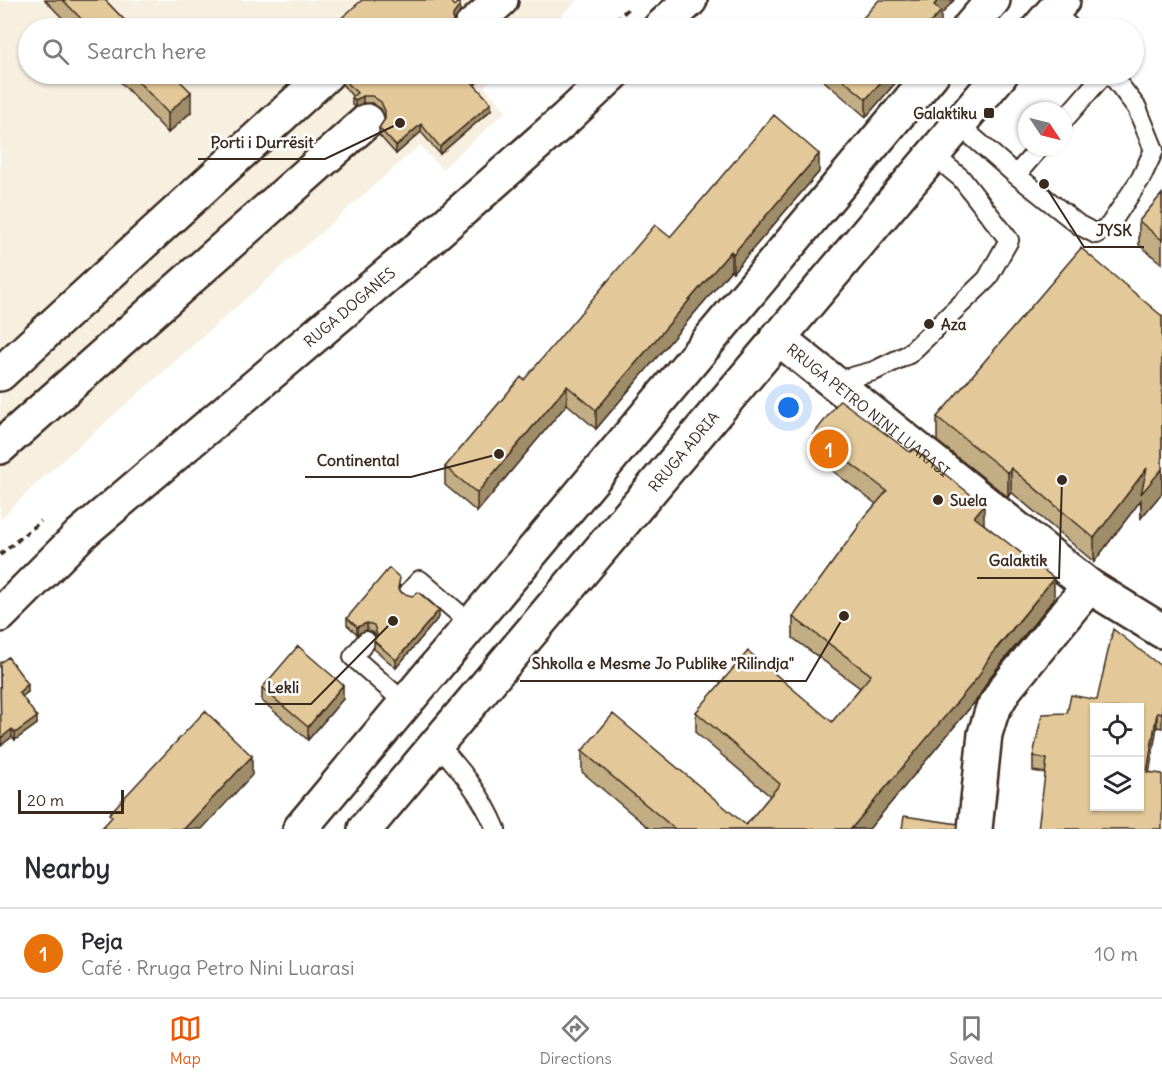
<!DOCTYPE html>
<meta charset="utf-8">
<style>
body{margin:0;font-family:Delius,sans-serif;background:#f7f7f7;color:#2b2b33}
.controls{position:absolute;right:18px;bottom:18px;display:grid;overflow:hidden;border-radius:0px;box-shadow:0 2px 4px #0004}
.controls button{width:54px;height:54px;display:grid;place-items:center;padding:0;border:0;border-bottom:2px solid #e1e1e2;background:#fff;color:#2b2b33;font:30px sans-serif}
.compass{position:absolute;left:1018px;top:102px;width:54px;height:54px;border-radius:50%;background:#fff;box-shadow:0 2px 4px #0004;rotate:125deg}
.scale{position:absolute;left:18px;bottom:15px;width:106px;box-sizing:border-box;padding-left:6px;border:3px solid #3b2a1e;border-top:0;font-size:16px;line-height:21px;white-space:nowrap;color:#3b2a1e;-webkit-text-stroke:4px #fff;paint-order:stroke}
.you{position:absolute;left:789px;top:408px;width:21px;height:21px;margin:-15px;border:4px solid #fff;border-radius:50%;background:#1a73e8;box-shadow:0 0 0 9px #1a73e833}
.badge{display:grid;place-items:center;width:39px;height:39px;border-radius:50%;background:#ea580c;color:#fff;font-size:20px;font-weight:700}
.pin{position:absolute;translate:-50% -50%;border:3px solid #fff;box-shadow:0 2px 6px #0006}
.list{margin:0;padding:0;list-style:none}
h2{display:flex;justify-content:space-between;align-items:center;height:78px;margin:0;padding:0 24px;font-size:26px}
h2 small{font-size:20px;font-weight:400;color:#7c7c81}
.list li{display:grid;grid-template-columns:39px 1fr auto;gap:18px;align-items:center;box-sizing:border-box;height:90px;padding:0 24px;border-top:2px solid #e1e1e2}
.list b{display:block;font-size:22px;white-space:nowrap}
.list p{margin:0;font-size:20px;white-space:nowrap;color:#7c7c81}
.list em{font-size:20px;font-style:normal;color:#7c7c81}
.icon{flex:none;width:33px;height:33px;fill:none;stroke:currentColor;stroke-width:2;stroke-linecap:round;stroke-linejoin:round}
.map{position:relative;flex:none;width:1162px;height:829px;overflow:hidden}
.search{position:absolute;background:#fff;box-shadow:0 2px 4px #0004;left:18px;right:18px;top:18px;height:66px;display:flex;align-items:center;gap:15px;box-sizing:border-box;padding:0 21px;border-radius:33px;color:#7c7c81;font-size:22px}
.sheet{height:168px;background:#fff}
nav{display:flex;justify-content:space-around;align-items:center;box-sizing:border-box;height:84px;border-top:2px solid #e1e1e2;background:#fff;font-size:16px;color:#7c7c81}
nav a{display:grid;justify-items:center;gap:3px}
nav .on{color:#ea580c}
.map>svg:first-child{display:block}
.built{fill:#f7efe0}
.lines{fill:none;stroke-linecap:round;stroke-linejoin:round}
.lane-casing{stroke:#3b2a1e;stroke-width:22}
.street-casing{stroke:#3b2a1e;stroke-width:38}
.secondary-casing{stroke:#3b2a1e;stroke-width:38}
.primary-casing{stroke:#3b2a1e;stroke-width:38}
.path{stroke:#3b2a1e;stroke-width:4;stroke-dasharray:6 4.5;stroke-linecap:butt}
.lane{stroke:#fff;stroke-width:18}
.street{stroke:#fff;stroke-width:33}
.secondary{stroke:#fff;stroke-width:33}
.primary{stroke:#fff;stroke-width:33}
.wall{fill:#c3ad84;stroke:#3b2a1e;stroke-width:1.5}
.shaded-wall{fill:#9f8d6b;stroke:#3b2a1e;stroke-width:1.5}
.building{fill:#e3c999;stroke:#3b2a1e;stroke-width:1.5;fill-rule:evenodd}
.poi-dot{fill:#3b2a1e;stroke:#fff;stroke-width:2}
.labels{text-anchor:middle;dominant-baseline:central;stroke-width:5;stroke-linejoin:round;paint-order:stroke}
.poi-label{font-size:15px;font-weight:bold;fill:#3b2a1e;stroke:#fff;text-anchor:start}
.street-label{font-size:15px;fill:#3b2a1e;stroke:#fff}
.leader{fill:none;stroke:#3b2a1e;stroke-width:2}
.callout-dot{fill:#3b2a1e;stroke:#fff;stroke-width:2}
.callout-label{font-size:16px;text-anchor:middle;font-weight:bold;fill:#3b2a1e;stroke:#fff;stroke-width:5;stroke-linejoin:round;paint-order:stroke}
</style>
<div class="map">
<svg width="1162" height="829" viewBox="0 0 1162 829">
<rect width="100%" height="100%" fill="#fff"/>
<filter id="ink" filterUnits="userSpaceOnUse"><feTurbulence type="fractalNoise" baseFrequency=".0167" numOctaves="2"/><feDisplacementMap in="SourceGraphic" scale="12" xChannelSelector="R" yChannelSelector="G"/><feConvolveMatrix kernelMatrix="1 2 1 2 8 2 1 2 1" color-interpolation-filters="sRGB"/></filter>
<g filter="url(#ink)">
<path class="built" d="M0,0H578L547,28H28V74H497L484,86L506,111L442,169L420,145L37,483L0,519Z"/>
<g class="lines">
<defs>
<path id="lane" d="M1053,12L1071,28
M1063,121L1104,74
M958,124L1016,175L1079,225L1096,234L1109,226L1141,178L1154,150L1137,108L1111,74
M1016,175L1040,147
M833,382L874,371L909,354L987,279L1009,240L961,178L932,154
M409,592L420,580L471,624
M366,641L353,657L405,703
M436,742C461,770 482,795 496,829"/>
<g id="street">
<path d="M471,27L501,0"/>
<path id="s1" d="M777,337L1089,586L1162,631"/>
<path d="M0,374L327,74"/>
<path d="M0,447L367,121"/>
<path d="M975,829L985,734L992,711L1005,689L1089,586"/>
</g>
<g id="secondary">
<path d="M660,28L690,0"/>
<path id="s2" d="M0,615L81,534L434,235L565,119L613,74"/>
</g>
<g id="primary">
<path d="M969,28L993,0"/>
<path d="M1039,28L1063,0"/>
<path d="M300,829L932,74"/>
<path id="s3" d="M365,829L1001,74"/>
</g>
</defs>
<use href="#lane" class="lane-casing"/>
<use href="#street" class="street-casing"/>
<use href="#secondary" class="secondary-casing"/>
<use href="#primary" class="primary-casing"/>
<path class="path" d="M608,28L629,8
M0,555L41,521"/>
<use href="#lane" class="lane"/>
<use href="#street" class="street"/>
<use href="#secondary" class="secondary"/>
<use href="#primary" class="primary"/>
</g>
<path class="wall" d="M45,0H105L132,28H72Z
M113,74H173L191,112L168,133Z
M824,74H903L866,117L824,81Z
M342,77L474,85L491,110L440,154L421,132L396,154L379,135V128L385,119V117L381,109L372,103H363L355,107L352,105V97H353L342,84Z
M819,172L733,272L731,270L596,429L567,404L477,512L445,485V467L524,380L670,237Z
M1162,194V264L1139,245V221Z
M1162,316V493L1141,518V500L1094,562L1011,492L1008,497L937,441V417Z
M813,435L984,525L1054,599L990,677L978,698L869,829H650L582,772V751L746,825L770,796L696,733V712L832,722L860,688L793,638V617L858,528V525L876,504L813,456Z
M400,585L399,589L402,593L439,617L396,668L374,649V641L376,638L374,633L367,630L357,634L347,625V618Z
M0,663L28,692L22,696L37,724L15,740L12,737L1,745Z
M1162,667V728L1157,727L1045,773L1033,771V756L1067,713L1097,700Z
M262,688L343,699L308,740L262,701Z"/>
<path class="shaded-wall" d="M939,0H954L941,15V28H926L934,5Z
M460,5V12L453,22V15Z
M479,74H487L471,88V81Z
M888,74H903L866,117V99Z
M191,92V112L168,133V113Z
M363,96V103L355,107V100Z
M491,103V110L440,154V147Z
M421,124V132L396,154V146Z
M819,154V172L733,272V254Z
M731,251V270L596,429V410Z
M567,386V404L477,512V493Z
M1011,468V492L1008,497V473Z
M1147,468L1162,469V493L1141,518V500L1094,562V538Z
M984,505V526L974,517Z
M1054,578V599L990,677L978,698L869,829H851Z
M439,610V617L396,668V660Z
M367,623V630L357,634V627Z
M28,684V692L19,699V692Z
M343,685V699L308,740V727Z
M1157,713V727L1147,787V772Z
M37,717V724L15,740V733Z
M12,729V737L1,745V738Z
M252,756V775L202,829H184Z"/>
<path class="building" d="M63,0H105L132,28H90Z
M362,0H449L454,6L458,2L460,5L453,15V24L455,28H330Z
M879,0H939L934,5L941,11L926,28H854Z
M131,74H173L191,92L168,113Z
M344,74H479L471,81L491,103L440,147L421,124L396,146L379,128L385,119V111L381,102L372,96H363L355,100L352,97L357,93L342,77Z
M836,74H888L866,99Z
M774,115L819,154L733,254L731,251L596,410L567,386L477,493L445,467L521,377L524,380L655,225L670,237Z
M1162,194V240L1139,221Z
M1081,248L1162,316V469L1141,494L1147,468L1094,538L1011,468L1008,473L937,417Z
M840,400L910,452L913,449L984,505L974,517L1054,578L990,656L978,677L851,829H675L582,751L613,714L746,825L780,784L696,712L748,651L832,722L871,675L793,617L859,526L858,525L887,491L813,435Z
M389,568L400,578L398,588L402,593L412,596L418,592L439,610L396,660L374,641L377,635L374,625L367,623L357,627L347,618Z
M1113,629L1162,667V714L1157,713L1147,772L1162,774V829H1038L1047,759L1033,756L1042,714L1067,713L1071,695L1097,700ZM1095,708H1140V807H1095Z
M298,646L343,685L308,727L262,688Z
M8,657L28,684L19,692L37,717L15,733L12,729L1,738L0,663Z
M205,711L252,756L184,829H101L112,817L109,814Z
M904,816L958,824L957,829H902Z"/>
</g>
<g class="poi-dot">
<rect x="983" y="107" width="12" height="12" rx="3"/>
<circle cx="929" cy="324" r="6"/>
<circle cx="938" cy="500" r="6"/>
</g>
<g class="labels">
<g class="poi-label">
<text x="977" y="113" text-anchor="end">Galaktiku</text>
<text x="941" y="324">Aza</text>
<text x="950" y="500">Suela</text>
</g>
<g class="street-label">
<text stroke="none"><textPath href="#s2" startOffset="466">RUGA DOGANES</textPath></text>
<text stroke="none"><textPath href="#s1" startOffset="117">RRUGA PETRO NINI LUARASI</textPath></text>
<text stroke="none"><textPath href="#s3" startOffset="494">RRUGA ADRIA</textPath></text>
</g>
</g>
<path class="leader" d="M400 123L325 159H198M1044 184L1084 247H1144M499 454L411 477H305M1062 480L1059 578H977M844 616L806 681H520M393 621L311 704H255"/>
<g class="callout-dot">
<circle cx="400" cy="123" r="6"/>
<circle cx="1044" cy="184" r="6"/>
<circle cx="499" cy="454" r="6"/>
<circle cx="1062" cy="480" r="6"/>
<circle cx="844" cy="616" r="6"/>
<circle cx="393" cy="621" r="6"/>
</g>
<g class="callout-label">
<text x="262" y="148">Porti i Durrësit</text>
<text x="1114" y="236">JYSK</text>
<text x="358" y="466">Continental</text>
<text x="1018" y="566">Galaktik</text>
<text x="663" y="669">Shkolla e Mesme Jo Publike "Rilindja"</text>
<text x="283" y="693">Lekli</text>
</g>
</svg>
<div class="controls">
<button><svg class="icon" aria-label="locate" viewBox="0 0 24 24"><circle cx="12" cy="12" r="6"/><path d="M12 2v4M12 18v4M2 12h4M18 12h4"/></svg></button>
<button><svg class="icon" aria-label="layers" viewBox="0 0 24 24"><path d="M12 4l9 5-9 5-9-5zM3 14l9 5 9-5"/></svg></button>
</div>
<svg class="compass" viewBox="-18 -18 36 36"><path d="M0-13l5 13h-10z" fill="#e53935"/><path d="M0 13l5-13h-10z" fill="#7c7c81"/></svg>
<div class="scale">20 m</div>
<div class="you"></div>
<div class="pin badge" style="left:829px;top:449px;background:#e8710a">1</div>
<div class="search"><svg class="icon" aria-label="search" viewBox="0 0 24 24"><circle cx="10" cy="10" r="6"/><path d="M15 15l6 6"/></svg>Search here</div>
</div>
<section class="sheet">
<h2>Nearby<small></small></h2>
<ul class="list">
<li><span class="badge" style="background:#e8710a">1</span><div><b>Peja</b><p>Café · Rruga Petro Nini Luarasi</p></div><em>10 m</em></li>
</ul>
</section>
<nav>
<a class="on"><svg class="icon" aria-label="map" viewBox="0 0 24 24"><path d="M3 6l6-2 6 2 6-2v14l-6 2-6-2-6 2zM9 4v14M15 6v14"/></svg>Map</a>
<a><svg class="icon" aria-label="directions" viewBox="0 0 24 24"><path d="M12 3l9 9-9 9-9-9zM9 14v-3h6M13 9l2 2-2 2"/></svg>Directions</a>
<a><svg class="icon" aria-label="saved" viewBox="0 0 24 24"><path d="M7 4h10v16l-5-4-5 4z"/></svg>Saved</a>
</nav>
